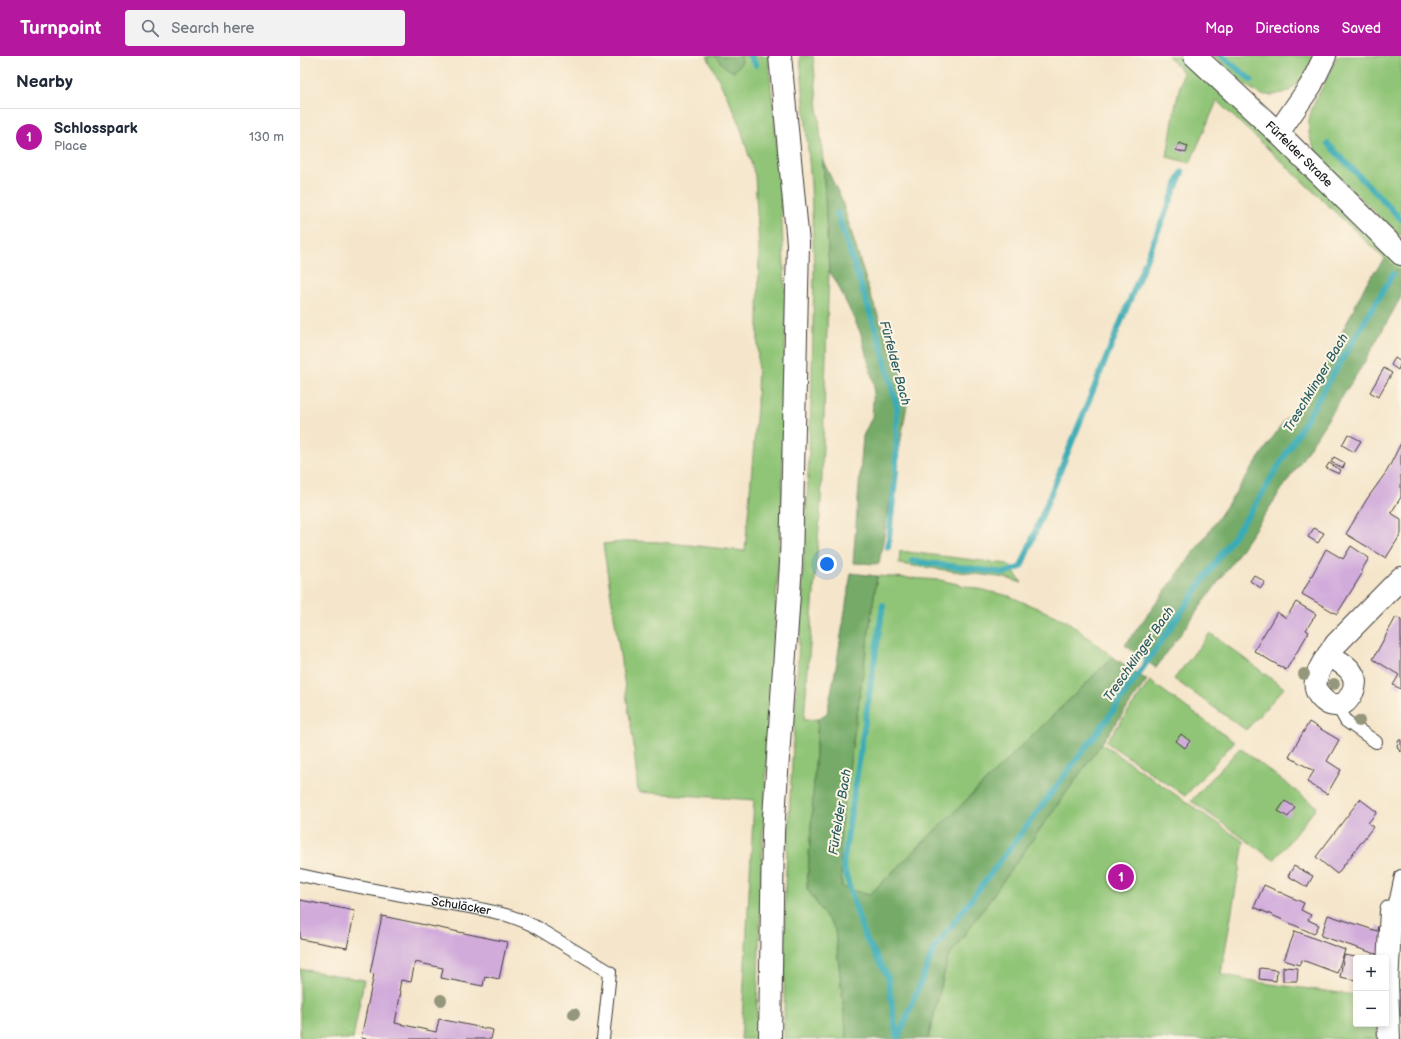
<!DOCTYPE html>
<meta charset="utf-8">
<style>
body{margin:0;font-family:"Balsamiq Sans",sans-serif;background:#f2f2f3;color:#1f2937}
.controls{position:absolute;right:12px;bottom:12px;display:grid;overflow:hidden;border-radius:4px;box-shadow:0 2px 6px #0003}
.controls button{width:36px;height:36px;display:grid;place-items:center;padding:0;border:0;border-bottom:1px solid #e0e1e3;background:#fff;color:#1f2937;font:20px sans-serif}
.you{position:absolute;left:527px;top:508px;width:14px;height:14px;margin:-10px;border:3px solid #fff;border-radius:50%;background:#1a73e8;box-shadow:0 0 0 6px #1a73e833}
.badge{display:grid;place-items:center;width:26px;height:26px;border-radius:50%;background:#b5179e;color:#fff;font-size:13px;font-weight:700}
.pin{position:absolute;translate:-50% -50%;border:2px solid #fff;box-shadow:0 1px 4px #0006}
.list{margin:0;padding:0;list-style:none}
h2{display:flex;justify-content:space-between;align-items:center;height:52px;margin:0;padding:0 16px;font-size:17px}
h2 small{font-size:13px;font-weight:400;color:#747a83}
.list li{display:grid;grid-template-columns:26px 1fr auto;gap:12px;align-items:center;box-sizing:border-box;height:56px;padding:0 16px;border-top:1px solid #e0e1e3}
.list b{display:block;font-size:15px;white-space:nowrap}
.list p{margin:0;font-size:13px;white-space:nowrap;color:#747a83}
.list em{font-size:13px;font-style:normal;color:#747a83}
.icon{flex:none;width:22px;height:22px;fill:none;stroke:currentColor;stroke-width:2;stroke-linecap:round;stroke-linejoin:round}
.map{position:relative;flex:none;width:1101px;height:983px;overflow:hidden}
header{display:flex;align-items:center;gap:24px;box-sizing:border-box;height:56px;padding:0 20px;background:#b5179e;color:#fff}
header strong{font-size:19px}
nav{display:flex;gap:22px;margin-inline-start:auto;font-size:14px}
.search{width:280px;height:36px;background:#f2f2f3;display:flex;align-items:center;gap:10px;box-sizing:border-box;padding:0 14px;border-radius:4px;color:#747a83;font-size:15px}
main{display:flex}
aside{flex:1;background:#fff}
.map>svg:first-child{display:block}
.green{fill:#90c577;stroke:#56704a}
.forest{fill:#74aa68;stroke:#486342}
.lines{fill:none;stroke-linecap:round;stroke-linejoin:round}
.stream{stroke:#3aacb6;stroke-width:6}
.building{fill:#d1acdb}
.service-casing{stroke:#3d3a36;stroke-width:14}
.minor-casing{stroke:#3d3a36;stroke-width:24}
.secondary-casing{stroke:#3d3a36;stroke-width:24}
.service{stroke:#fff;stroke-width:12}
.minor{stroke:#fff;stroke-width:22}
.secondary{stroke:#fff;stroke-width:22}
.tree{fill:#94977c}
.labels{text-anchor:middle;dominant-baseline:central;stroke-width:4;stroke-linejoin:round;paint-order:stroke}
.street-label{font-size:12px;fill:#1c1c1c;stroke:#fcf5e5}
.water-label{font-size:13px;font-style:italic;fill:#2a5d61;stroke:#fcf5e5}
</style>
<header>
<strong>Turnpoint</strong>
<div class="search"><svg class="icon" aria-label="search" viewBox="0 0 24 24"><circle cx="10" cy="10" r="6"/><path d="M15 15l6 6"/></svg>Search here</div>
<nav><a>Map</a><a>Directions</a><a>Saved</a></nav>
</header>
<main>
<aside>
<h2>Nearby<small></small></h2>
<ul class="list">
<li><span class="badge">1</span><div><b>Schlosspark</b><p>Place</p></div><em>130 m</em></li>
</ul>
</aside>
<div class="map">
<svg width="1101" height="983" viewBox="0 0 1101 983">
<rect width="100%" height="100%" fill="#fcf5e5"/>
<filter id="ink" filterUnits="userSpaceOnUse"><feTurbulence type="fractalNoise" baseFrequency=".025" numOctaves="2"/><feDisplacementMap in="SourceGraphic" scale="8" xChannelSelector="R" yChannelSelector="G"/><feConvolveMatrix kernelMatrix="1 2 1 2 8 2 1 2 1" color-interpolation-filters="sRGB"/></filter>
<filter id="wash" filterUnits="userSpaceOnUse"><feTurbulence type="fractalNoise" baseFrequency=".012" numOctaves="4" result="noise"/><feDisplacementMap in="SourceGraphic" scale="16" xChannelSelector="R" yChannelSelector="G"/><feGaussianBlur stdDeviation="0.9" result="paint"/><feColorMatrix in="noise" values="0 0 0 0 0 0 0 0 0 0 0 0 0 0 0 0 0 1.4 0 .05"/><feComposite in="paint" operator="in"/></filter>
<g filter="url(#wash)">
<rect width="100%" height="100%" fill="#f5e6cb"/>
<path class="green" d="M407,0H414L426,12L442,6L441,0H468L479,107L486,250L482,442L463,776L456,983H441L454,744L338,736L333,683L303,488L332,485L360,486L445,495L457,351L459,192L455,120L438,63Z
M500,0H513L523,105L529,215L521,446L504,664L518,663L507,832L535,873L547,983H484L485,831L507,443L512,324L514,213L511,128Z
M868,0H884L893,8L1101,207V218L917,45L890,107L867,101L875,52L883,16Z
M913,0H1014L1002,24L989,35L974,39H962L945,29Z
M1037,0H1101V181L1029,112C1013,95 1003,76 1012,53C1014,47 1017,42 1020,36C1026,24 1032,12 1037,0Z
M600,495L708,508L722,527L706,522L599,508Z
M577,520L640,524L709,540L767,565L813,601L569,839L542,831L540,801L541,768Z
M910,577L984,632L946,674L874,623Z
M850,625L934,686L885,740L806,686Z
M801,687L944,786L921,918L963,927L1056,939V968H1077L1079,983H628L648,902L678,857Z
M940,692L1017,751L974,804L891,745Z
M0,913L64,924L53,983H0Z"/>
<path class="forest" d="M414,0H441L442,6L434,16L426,12Z
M523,105L541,142L571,241L601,319L607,349L579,508L553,507L563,380L572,361L574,329L561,278L536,225L529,215Z
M1085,202L1101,218V241L1064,307L999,408L932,507L856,612L825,589L908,477L982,368L1021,319L1067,226Z
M551,517L577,520L541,768L540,801L542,831L569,839L813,601L847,624L648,902L628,983H547L535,874L507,833L518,663L527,657L536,611Z"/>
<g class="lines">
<path class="stream" d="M450,0L456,9
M922,0L951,24
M1028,88L1101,163
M537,157L582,293L597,351L596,416L588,491
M612,505L705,517L721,511L882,116
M583,549L543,809L564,879L588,921L597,983
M598,983L634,893L808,662L956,448L1093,218"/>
</g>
<g id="blocks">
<path class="building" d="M879,87L888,90L886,97L876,94Z
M1095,302L1101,306L1098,314L1091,309Z
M1084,312L1092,317L1078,341L1070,336Z
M1048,378L1061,385L1054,396L1042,389Z
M1101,387V441L1091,457L1101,463V478L1086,502L1046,478L1067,443L1087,415Z
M1034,401L1045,407L1043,412L1031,406Z
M1029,407L1041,414L1039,418L1026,412Z
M1014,472L1024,477L1018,487L1008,481Z
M1051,490L1069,502L1061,515L1063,516L1037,558L1002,538L1026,493L1043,503Z
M954,519L965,526L961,532L950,525Z
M996,546L1016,558L1006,574L1009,576L986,614L954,595L977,556L986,562Z
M1096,561L1101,564V633L1093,629L1099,619L1073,603Z
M1009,666L1039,684L1027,705L1041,714L1027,738L1007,726L1014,715L989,701Z
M881,678L890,685L885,692L876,685Z
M1099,684H1101V696L1098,693L1097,689Z
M1060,743L1077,756L1068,767L1073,771L1037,818L1016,801Z
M985,745L995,751L988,761L978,755Z
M994,810L1013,820L1007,831L988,820Z
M964,829L1004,847L1001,854L1011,859L1008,864L1019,869L1014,878L954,851Z
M0,844L55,855L47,892L0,883Z
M1028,859L1077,875L1078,870L1087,873L1079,899L1021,880Z
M82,860L207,886L199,923L185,920L183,930L141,922L143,912L115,906L111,926L101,924L99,935H101L95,967L136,976L139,963L193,974L191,983H67L61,982L74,918L70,917Z
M995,875L1045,894L1037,917L1002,904L999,909L984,904Z
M1044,899L1056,901V924L1040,921Z
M983,911L998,912L997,925H983Z
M960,912L977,914L976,925L959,923Z
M1098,934H1101V960H1099Z"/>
</g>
</g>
<g filter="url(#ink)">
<use href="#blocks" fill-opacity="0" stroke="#3d3a36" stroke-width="1"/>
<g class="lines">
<defs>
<g id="service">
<path d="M1037,649L1046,665L1076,686"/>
<path id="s1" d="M0,819C46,829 92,837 138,846C169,851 204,855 232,869L310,916L303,983"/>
<path d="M1091,855L1096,843L1101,820"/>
</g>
<g id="minor">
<path id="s2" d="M895,0L978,77L1101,198"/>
<path d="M978,77L1011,29L1025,0"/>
<path d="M1028,599C1041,606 1061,616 1053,635C1051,639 1048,645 1044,647C1039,650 1031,650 1026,646C1003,629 1024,605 1036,588L1101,522"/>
<path d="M1089,983L1087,927L1091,855"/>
</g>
<path id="secondary" d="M470,983L473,776L491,508L498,187L480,0"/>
</defs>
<use href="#service" class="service-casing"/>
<use href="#minor" class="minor-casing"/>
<use href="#secondary" class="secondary-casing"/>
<use href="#service" class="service"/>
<use href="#minor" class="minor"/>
<use href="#secondary" class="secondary"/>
</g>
<g class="tree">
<circle cx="1004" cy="618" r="6"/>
<circle cx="1034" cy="628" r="6"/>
<circle cx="1059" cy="665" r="6"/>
<circle cx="141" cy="944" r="6"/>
<circle cx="274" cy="958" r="6"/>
</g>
</g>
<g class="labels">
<g class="street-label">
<text stroke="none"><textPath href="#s2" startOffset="143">Fürfelder Straße</textPath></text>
<text stroke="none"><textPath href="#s1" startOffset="164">Schuläcker</textPath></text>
</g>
<g class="water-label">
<text transform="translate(595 307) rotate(75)">Fürfelder Bach</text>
<text transform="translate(1016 327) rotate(-59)">Treschklinger Bach</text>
<text transform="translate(839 598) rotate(-55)">Treschklinger Bach</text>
<text transform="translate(540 756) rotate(-81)">Fürfelder Bach</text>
</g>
</g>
</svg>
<div class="controls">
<button>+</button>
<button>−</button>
</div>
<div class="you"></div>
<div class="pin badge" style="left:821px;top:821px">1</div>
</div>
</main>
